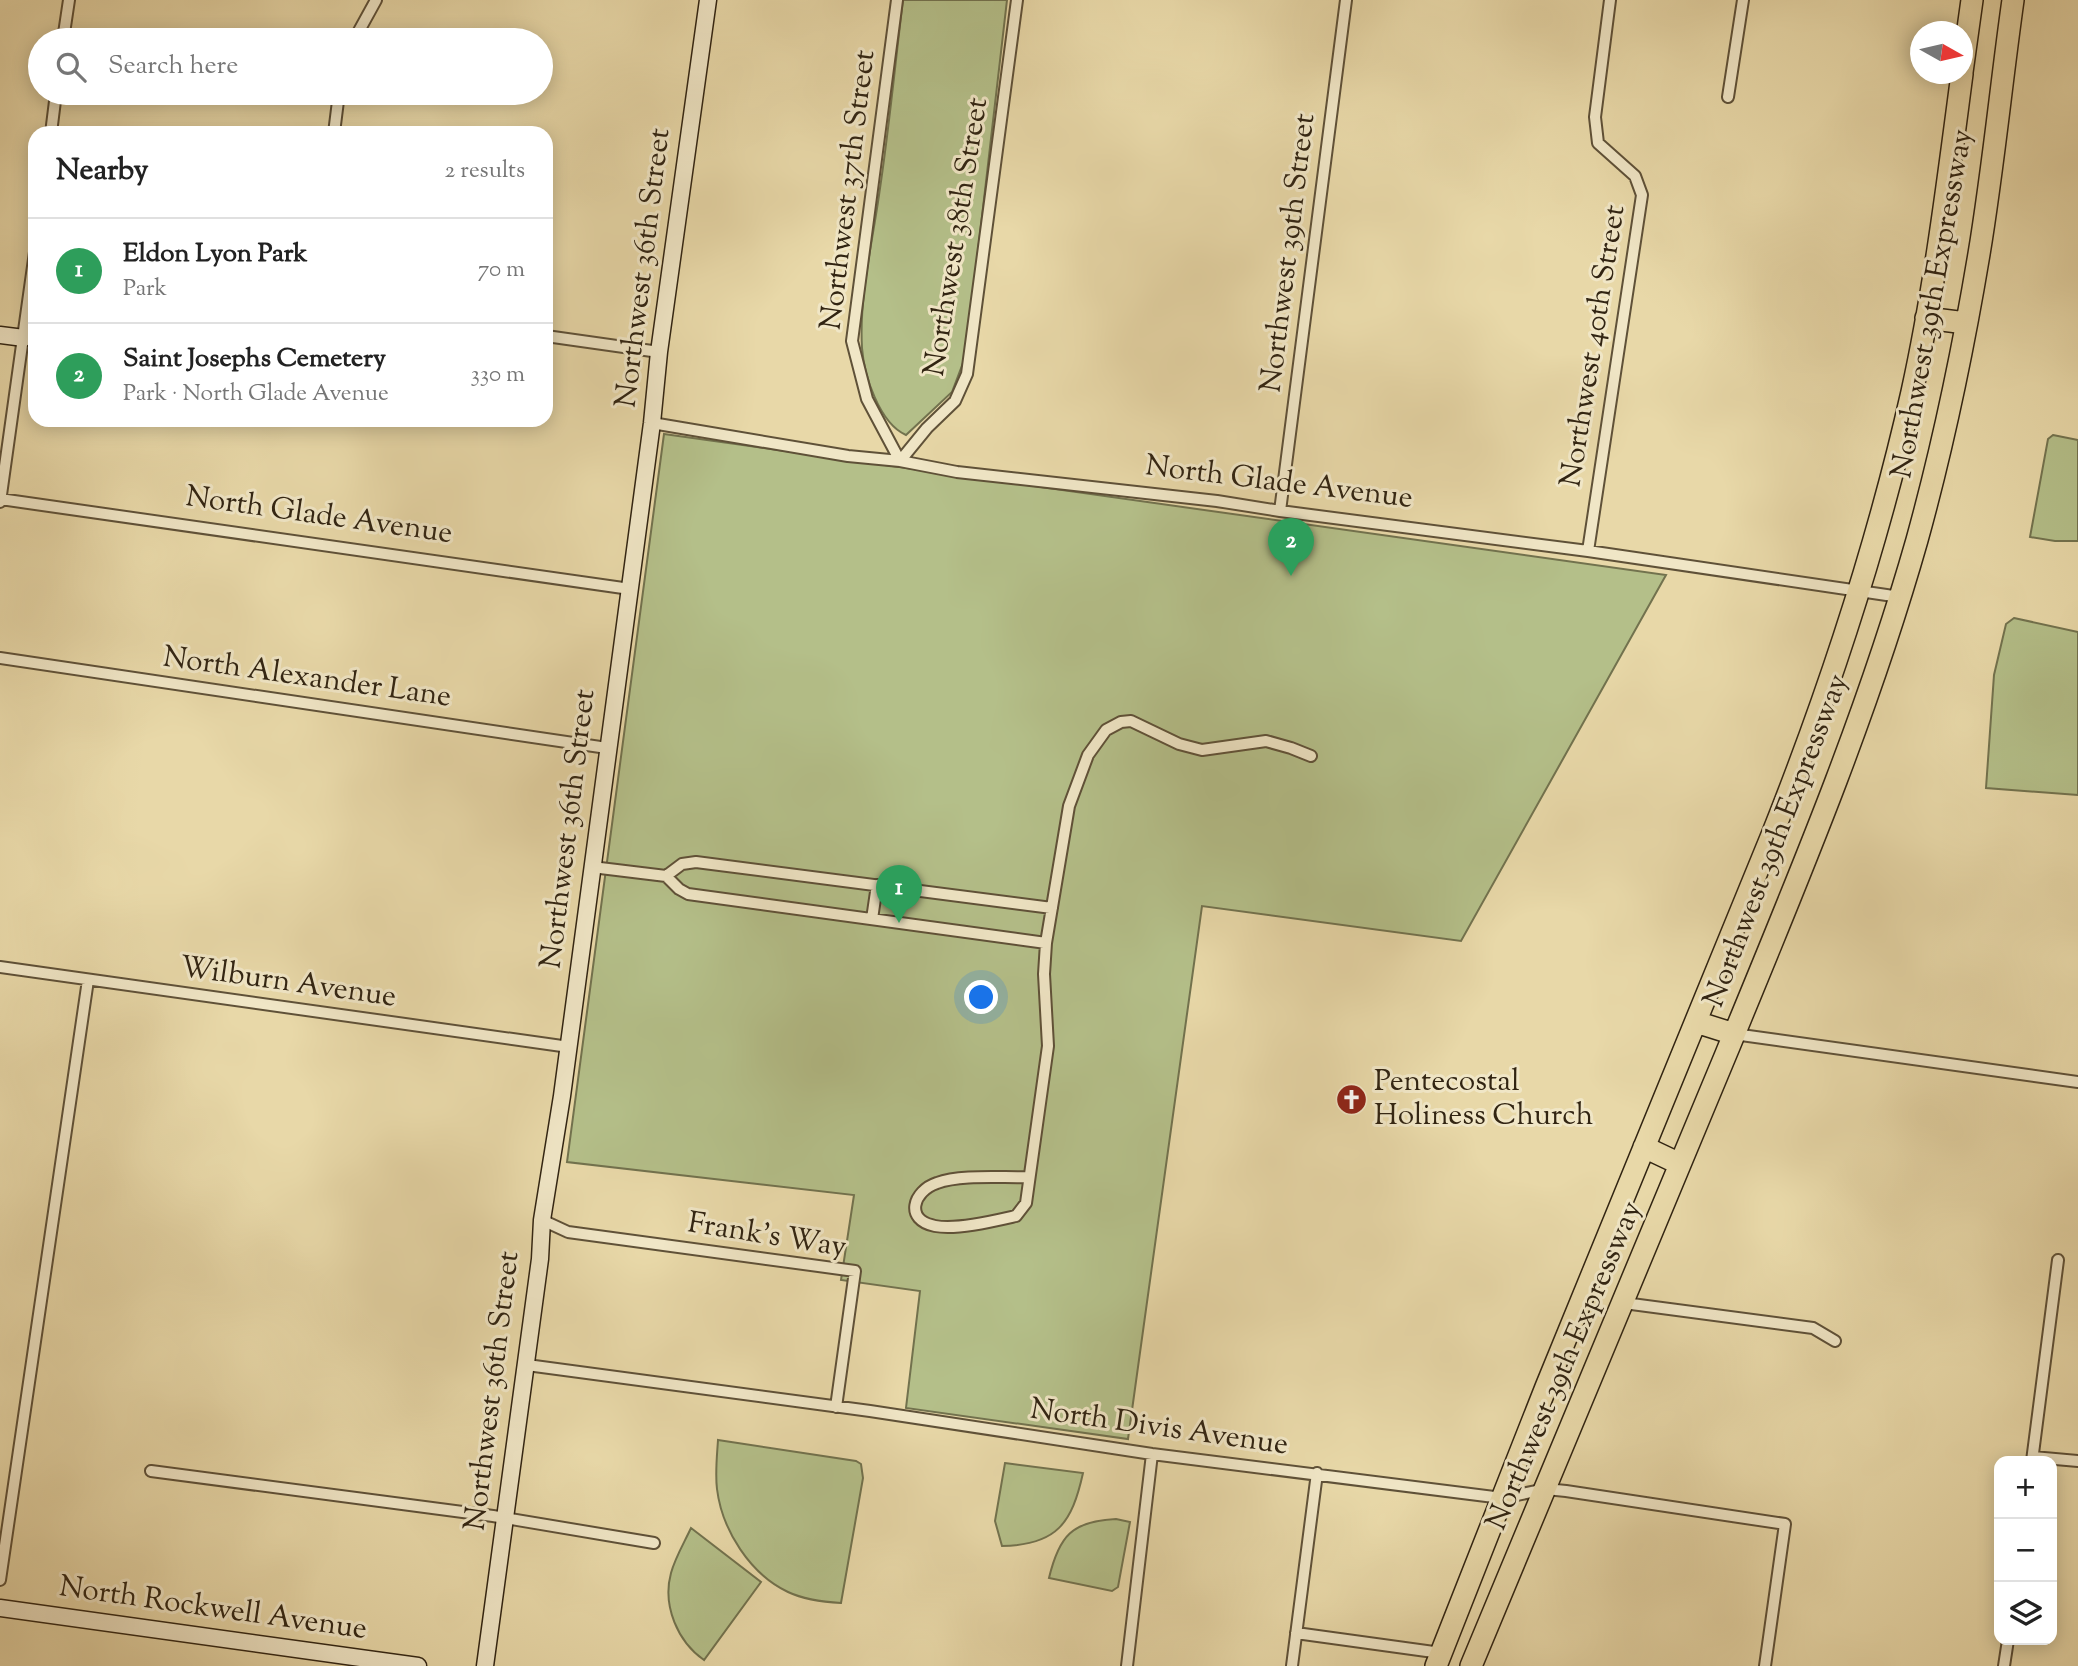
<!DOCTYPE html>
<meta charset="utf-8">
<style>
body{margin:0;font-family:"Sorts Mill Goudy",serif;background:#f6f6f6;color:#222}
.controls{position:absolute;right:21px;bottom:21px;display:grid;overflow:hidden;border-radius:14px;box-shadow:0 4px 18px #0003}
.controls button{width:63px;height:63px;display:grid;place-items:center;padding:0;border:0;border-bottom:2px solid #e0e0e0;background:#fff;color:#222;font:35px sans-serif}
.compass{position:absolute;left:1910px;top:21px;width:63px;height:63px;border-radius:50%;background:#fff;box-shadow:0 4px 18px #0003;rotate:98deg}
.you{position:absolute;left:982px;top:998px;width:24px;height:24px;margin:-18px;border:5px solid #fff;border-radius:50%;background:#1a73e8;box-shadow:0 0 0 10px #1a73e833}
.badge{display:grid;place-items:center;width:46px;height:46px;border-radius:50%;background:#7c3aed;color:#fff;font-size:23px;font-weight:700}
.pin{position:absolute;translate:-50% -58px;filter:drop-shadow(0 2px 4px #0008)}
.pin::after{content:'';position:absolute;top:37px;width:24px;height:21px;background:inherit;clip-path:polygon(0 0,100% 0,50% 100%)}
.list{margin:0;padding:0;list-style:none}
h2{display:flex;justify-content:space-between;align-items:center;height:91px;margin:0;padding:0 28px;font-size:30px}
h2 small{font-size:23px;font-weight:400;color:#767676}
.list li{display:grid;grid-template-columns:46px 1fr auto;gap:21px;align-items:center;box-sizing:border-box;height:105px;padding:0 28px;border-top:2px solid #e0e0e0}
.list b{display:block;font-size:26px;white-space:nowrap}
.list p{margin:0;font-size:23px;white-space:nowrap;color:#767676}
.list em{font-size:23px;font-style:normal;color:#767676}
.icon{flex:none;width:38px;height:38px;fill:none;stroke:currentColor;stroke-width:2;stroke-linecap:round;stroke-linejoin:round}
.map{position:relative;flex:none;width:2078px;height:1666px;overflow:hidden}
.search{position:absolute;background:#fff;box-shadow:0 4px 18px #0003;left:28px;top:28px;width:525px;height:77px;display:flex;align-items:center;gap:18px;box-sizing:border-box;padding:0 24px;border-radius:38px;color:#767676;font-size:26px}
.panel{position:absolute;background:#fff;box-shadow:0 4px 18px #0003;left:28px;top:126px;width:525px;height:301px;border-radius:21px}
.map>svg:first-child{display:block}
.green{fill:#b4bf89;stroke:#72724e;stroke-width:2}
.lines{fill:none;stroke-linecap:round;stroke-linejoin:round}
.street-casing{stroke:#5f5138;stroke-width:14}
.secondary-casing{stroke:#312412;stroke-width:19}
.highway-casing{stroke:#312412;stroke-width:24}
.street{stroke:#f0e6c6;stroke-width:10}
.secondary{stroke:#f0e6c6;stroke-width:16}
.highway{stroke:#e8d8a8;stroke-width:21}
.labels{text-anchor:middle;dominant-baseline:central;stroke-width:6;stroke-linejoin:round;paint-order:stroke}
.street-label{font-size:30px;fill:#312412;stroke:#f0e6c6}
.poi-label{font-size:30px;fill:#312412;stroke:#f0e6c6;text-anchor:start}
</style>
<div class="map">
<svg width="2078" height="1666" viewBox="0 0 2078 1666">
<rect width="100%" height="100%" fill="#e8d8a8"/>
<filter id="stains"><feTurbulence type="fractalNoise" baseFrequency=".00286" numOctaves="4"/><feColorMatrix values="0 0 0 0 .2 0 0 0 0 .09 0 0 0 0 .02 0 0 0 .5 -.17"/></filter>
<radialGradient id="worn" r=".72"><stop offset=".6" stop-color="#630" stop-opacity="0"/><stop offset="1" stop-color="#630" stop-opacity=".3"/></radialGradient>
<path class="green" d="M903,0H1007L966,355L952,392L906,435C879,423 864,375 862,348C859,297 872,245 879,195C889,130 895,65 903,0Z
M664,434L1666,575L1461,941L1202,906L1128,1439L906,1408L920,1291L841,1280L854,1195L567,1162Z
M2053,435L2078,440V541H2055L2030,537L2048,439Z
M2014,618L2078,632V795L1986,788L1994,675L2006,624Z
M718,1440L856,1461L861,1464L863,1478L841,1603C822,1602 805,1600 788,1592C750,1574 722,1530 717,1489C715,1473 717,1456 718,1440Z
M1005,1463L1083,1473C1072,1523 1057,1545 1002,1546L995,1521Z
M1116,1519L1130,1522L1118,1587L1112,1591L1049,1578C1059,1536 1072,1521 1116,1519Z
M691,1528L761,1582L704,1660C678,1642 662,1606 671,1573C675,1558 684,1543 691,1528Z"/>
<g class="lines">
<defs>
<path id="street" d="M897,0L852,341L867,399L900,461L927,428L955,401L967,374L1017,0
M63,40L69,0
M354,40L376,0
M1728,97L1743,0
M51,133L56,93
M334,133L339,93
M546,336L659,352
M652,423L848,456L900,461L957,472L1217,501L1280,511L1588,551L1900,597
M0,499L630,589
M0,502L35,252
M1280,511L1346,0
M1588,551L1642,195L1635,176L1598,143L1595,117L1610,0
M0,658L607,748
M592,867L666,876L679,889L688,894L1046,943
M666,876L682,864L696,862L1052,908
M872,919L877,885
M0,967L569,1047
M1734,1034L2078,1082
M1029,1177C1003,1178 961,1174 937,1183C913,1191 904,1220 935,1226C957,1230 994,1221 1016,1216L1026,1203L1048,1046L1044,974L1046,943L1069,806L1088,755L1106,730L1121,722L1131,721L1179,744L1202,750L1266,741L1291,748L1311,756
M542,1220L568,1232L855,1271L836,1407
M1624,1303L1813,1328L1835,1341
M527,1365L870,1411L1152,1454L1502,1498L1546,1489L1566,1491L1785,1524L1765,1666
M2033,1457L2078,1461
M2032,1461L2058,1260
M151,1471L493,1516L654,1543
M0,1580L88,980
M1296,1633L1441,1653
M1127,1666L1152,1454
M1292,1666L1317,1473
M2004,1666L2008,1640"/>
<path id="secondary" d="M0,335L24,338
M0,1608L418,1666
M485,1666L540,1259L542,1220L562,1096L652,423L659,352L708,0"/>
<path id="highway" d="M1962,72L1972,0
M1926,318L1966,323
M1696,1022L1734,1034
M1644,1147L1680,1164
M1436,1666L1546,1387L1772,835C1829,692 1878,543 1912,392C1935,287 1948,180 1962,74
M1471,1666C1557,1462 1642,1258 1726,1054C1796,884 1867,716 1917,540C1943,446 1963,350 1979,254C1993,170 2001,85 2013,0"/>
</defs>
<use href="#street" class="street-casing"/>
<use href="#secondary" class="secondary-casing"/>
<use href="#highway" class="highway-casing"/>
<use href="#street" class="street"/>
<use href="#secondary" class="secondary"/>
<use href="#highway" class="highway"/>
</g>
<defs>
<symbol id="church-disc" viewBox="-11 -11 22 22"><circle r="9.5" fill="#8f2418" stroke="#f0e6c6"/><path d="M-1.2-6h2.4v3.5h3.3v2.4h-3.3V6h-2.4V-.1h-3.3v-2.4h3.3Z" fill="#fff"/></symbol>
</defs>
<g fill-rule="evenodd">
<use href="#church-disc" x="1334" y="1082" width="35" height="35"/>
</g>
<g class="labels">
<g class="street-label">
<text transform="translate(849 190) rotate(-83)">Northwest 37th Street</text>
<text transform="translate(957 237) rotate(-81)">Northwest 38th Street</text>
<text transform="translate(1289 253) rotate(-83)">Northwest 39th Street</text>
<text transform="translate(644 268) rotate(-83)">Northwest 36th Street</text>
<text transform="translate(1933 304) rotate(-80)">Northwest 39th Expressway</text>
<text transform="translate(1594 346) rotate(-81)">Northwest 40th Street</text>
<text transform="translate(1279 483) rotate(7)">North Glade Avenue</text>
<text transform="translate(319 516) rotate(8)">North Glade Avenue</text>
<text transform="translate(307 678) rotate(8)">North Alexander Lane</text>
<text transform="translate(569 829) rotate(-83)">Northwest 36th Street</text>
<text transform="translate(1777 841) rotate(-69)">Northwest 39th Expressway</text>
<text transform="translate(288 983) rotate(8)">Wilburn Avenue</text>
<text transform="translate(767 1236) rotate(9)">Frank's Way</text>
<text transform="translate(1565 1366) rotate(-67)">Northwest 39th Expressway</text>
<text transform="translate(493 1391) rotate(-83)">Northwest 36th Street</text>
<text transform="translate(1159 1428) rotate(8)">North Divis Avenue</text>
<text transform="translate(213 1609) rotate(8)">North Rockwell Avenue</text>
</g>
<g class="poi-label">
<text x="1374" y="1082">Pentecostal<tspan x="1374" dy="34">Holiness Church</tspan></text>
</g>
</g>
<rect width="100%" height="100%" filter="url(#stains)"/>
<rect width="100%" height="100%" fill="url(#worn)"/>
</svg>
<div class="controls">
<button>+</button>
<button>−</button>
<button><svg class="icon" aria-label="layers" viewBox="0 0 24 24"><path d="M12 4l9 5-9 5-9-5zM3 14l9 5 9-5"/></svg></button>
</div>
<svg class="compass" viewBox="-18 -18 36 36"><path d="M0-13l5 13h-10z" fill="#e53935"/><path d="M0 13l5-13h-10z" fill="#767676"/></svg>
<div class="you"></div>
<div class="pin badge" style="left:899px;top:923px;background:#2e9e5b">1</div>
<div class="pin badge" style="left:1291px;top:576px;background:#2e9e5b">2</div>
<div class="search"><svg class="icon" aria-label="search" viewBox="0 0 24 24"><circle cx="10" cy="10" r="6"/><path d="M15 15l6 6"/></svg>Search here</div>
<section class="panel">
<h2>Nearby<small>2 results</small></h2>
<ul class="list">
<li><span class="badge" style="background:#2e9e5b">1</span><div><b>Eldon Lyon Park</b><p>Park</p></div><em>70 m</em></li>
<li><span class="badge" style="background:#2e9e5b">2</span><div><b>Saint Josephs Cemetery</b><p>Park · North Glade Avenue</p></div><em>330 m</em></li>
</ul>
</section>
</div>
